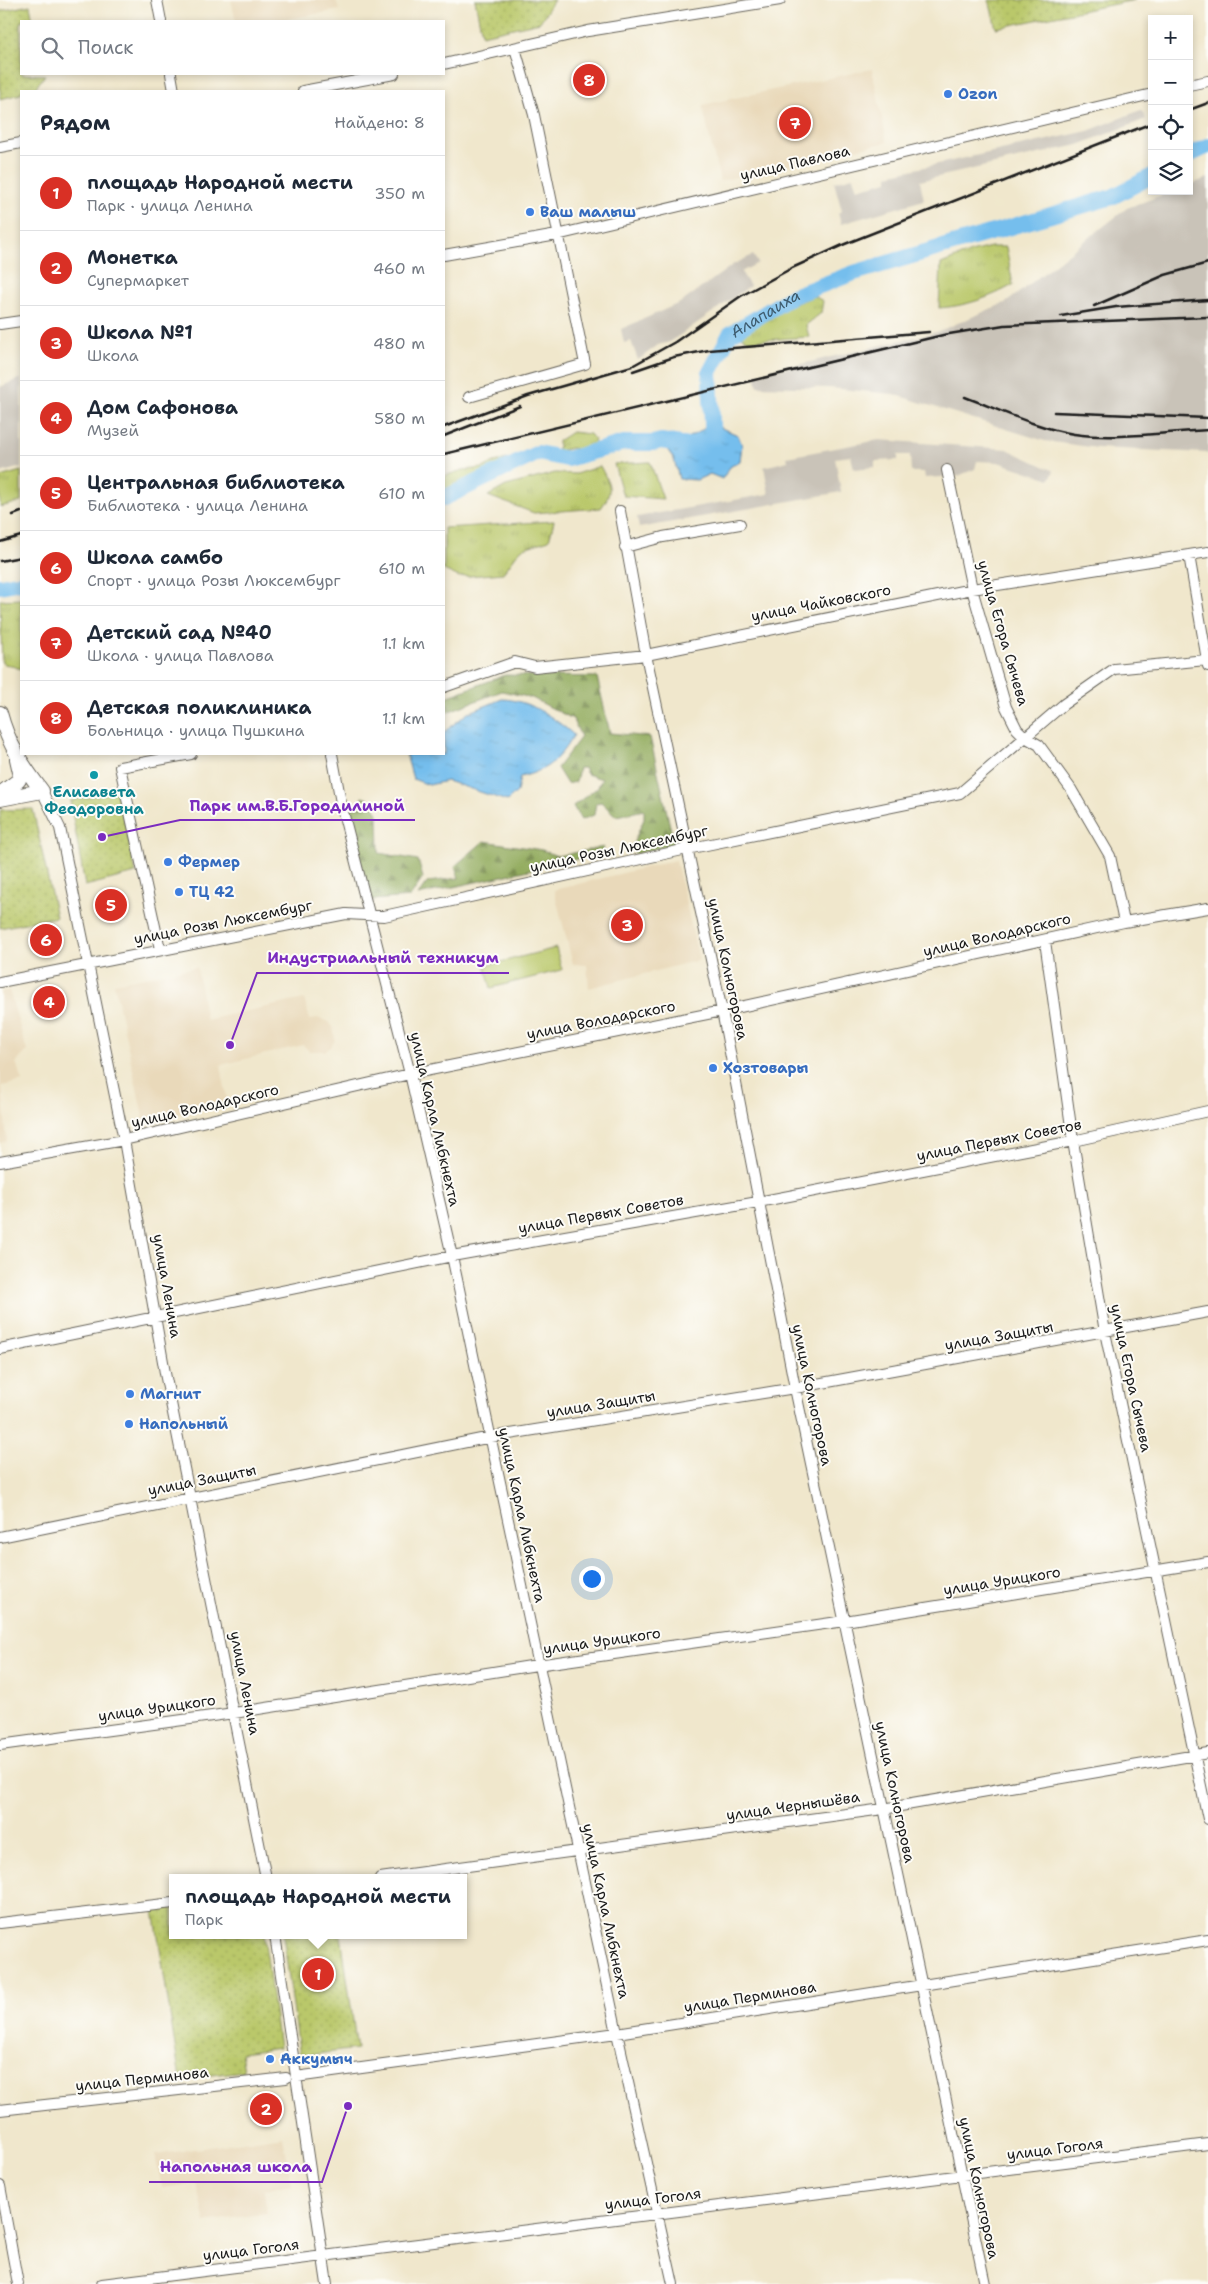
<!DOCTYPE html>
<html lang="ru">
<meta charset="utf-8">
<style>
body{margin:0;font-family:"Shantell Sans",sans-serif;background:#f2f2f3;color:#1f2937}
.controls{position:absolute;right:15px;top:15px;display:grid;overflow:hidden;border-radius:0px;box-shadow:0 2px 8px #0003}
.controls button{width:45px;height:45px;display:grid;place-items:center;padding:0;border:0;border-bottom:1px solid #e0e1e3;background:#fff;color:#1f2937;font:25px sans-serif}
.you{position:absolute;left:591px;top:1578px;width:18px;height:18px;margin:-12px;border:4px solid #fff;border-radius:50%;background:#1a73e8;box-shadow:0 0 0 8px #1a73e833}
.badge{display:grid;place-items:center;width:32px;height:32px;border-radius:50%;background:#d93025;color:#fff;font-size:16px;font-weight:700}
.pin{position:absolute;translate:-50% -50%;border:2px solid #fff;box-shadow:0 1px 5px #0006}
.popup{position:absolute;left:169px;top:1874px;width:298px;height:65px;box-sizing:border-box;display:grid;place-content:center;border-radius:0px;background:#fff;filter:drop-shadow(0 1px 4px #0005);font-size:16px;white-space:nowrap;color:#747a83}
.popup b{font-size:19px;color:#1f2937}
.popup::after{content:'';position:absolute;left:50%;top:100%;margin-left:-10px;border:10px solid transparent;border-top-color:#fff}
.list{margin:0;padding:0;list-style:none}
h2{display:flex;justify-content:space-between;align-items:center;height:65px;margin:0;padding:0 20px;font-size:21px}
h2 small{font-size:16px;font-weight:400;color:#747a83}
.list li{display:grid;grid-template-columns:32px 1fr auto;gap:15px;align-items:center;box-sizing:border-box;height:75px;padding:0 20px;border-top:1px solid #e0e1e3}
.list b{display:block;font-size:19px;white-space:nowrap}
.list p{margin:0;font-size:16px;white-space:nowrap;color:#747a83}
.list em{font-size:16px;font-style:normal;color:#747a83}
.icon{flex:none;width:28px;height:28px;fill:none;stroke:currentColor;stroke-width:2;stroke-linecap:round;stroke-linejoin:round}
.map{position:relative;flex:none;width:1208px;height:2284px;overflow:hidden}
.search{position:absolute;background:#fff;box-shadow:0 2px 8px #0003;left:20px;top:20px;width:425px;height:55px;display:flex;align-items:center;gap:12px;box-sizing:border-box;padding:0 18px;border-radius:0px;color:#747a83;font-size:19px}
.panel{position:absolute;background:#fff;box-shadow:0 2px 8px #0003;left:20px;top:90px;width:425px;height:665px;border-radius:0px}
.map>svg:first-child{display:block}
.built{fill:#e9d9ba}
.industrial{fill:#c9c3b8}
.grass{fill:url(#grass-tufts);stroke:#6b7244}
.forest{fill:url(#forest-firs);stroke:#58643e}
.park{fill:url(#park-dots);stroke:#6b7244}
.garden{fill:#bac86b;stroke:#6b7244}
.water{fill:url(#water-ripples);stroke:#486d84}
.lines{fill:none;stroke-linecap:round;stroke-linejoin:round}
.river{stroke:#74beed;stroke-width:16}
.minor-casing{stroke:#66635a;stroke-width:12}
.major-casing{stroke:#66635a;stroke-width:16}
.minor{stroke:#fff;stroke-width:10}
.major{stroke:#fff;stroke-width:14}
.rail{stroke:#1c1c1c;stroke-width:2.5}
.shop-dot{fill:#3f7fe0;stroke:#fdfcf7;stroke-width:2}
.culture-dot{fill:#0f9aa8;stroke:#fdfcf7;stroke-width:2}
.labels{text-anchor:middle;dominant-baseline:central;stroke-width:4;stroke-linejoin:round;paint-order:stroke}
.shop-label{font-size:15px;font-weight:bold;fill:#366cbe;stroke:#fdfcf7;text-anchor:start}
.street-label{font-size:15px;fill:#1c1c1c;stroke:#fdfcf7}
.culture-label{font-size:15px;font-weight:bold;fill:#0d838f;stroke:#fdfcf7}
.water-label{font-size:16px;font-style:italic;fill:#3f5d70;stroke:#fdfcf7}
.leader{fill:none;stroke:#7b2cbf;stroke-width:2}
.callout-dot{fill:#7b2cbf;stroke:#fdfcf7;stroke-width:2}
.callout-label{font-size:16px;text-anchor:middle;font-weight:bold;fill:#7b2cbf;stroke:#fdfcf7;stroke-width:4;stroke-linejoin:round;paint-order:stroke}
</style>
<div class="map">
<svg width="1208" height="2284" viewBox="0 0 1208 2284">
<defs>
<pattern id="grass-tufts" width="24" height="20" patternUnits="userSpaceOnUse" patternTransform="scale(1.25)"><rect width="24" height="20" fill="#bac86b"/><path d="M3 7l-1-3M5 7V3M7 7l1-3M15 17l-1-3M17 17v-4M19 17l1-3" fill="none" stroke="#9fab5c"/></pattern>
<pattern id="forest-firs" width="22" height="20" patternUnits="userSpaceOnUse" patternTransform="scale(1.25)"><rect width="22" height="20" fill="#93ac5f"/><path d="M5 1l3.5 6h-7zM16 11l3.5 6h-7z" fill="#778b4e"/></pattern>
<pattern id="park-dots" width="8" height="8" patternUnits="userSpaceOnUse" patternTransform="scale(1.25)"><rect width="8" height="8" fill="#bac86b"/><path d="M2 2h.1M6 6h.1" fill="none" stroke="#9fab5c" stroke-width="1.8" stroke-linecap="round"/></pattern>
<pattern id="water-ripples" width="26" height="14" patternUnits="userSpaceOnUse" patternTransform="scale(1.25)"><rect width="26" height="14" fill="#74beed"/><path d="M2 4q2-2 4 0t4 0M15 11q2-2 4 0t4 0" fill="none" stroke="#64a3cb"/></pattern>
</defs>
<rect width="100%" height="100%" fill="#fdfcf7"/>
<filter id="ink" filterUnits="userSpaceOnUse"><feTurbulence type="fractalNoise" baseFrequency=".02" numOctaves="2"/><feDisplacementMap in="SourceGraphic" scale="10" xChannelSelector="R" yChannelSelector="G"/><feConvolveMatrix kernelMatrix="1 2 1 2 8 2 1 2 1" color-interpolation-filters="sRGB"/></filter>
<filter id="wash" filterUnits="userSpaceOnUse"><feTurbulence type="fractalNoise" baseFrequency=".0096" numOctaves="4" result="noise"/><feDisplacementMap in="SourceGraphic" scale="20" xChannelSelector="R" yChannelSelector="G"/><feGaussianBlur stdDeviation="1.12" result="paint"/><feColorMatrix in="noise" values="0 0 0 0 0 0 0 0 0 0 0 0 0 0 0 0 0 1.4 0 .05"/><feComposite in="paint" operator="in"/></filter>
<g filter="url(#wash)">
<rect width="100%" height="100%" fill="#f0e7cc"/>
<path class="built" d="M231,0H336L339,10L277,21H236Z
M872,69L887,142L720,181L702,105Z
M676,860L699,960L589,988L587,965L573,964L554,890Z
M197,967L206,1020L304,999L310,1020L317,1018L329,1022L333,1027L335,1040L331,1047L325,1051H309L303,1045L221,1065L228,1105L144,1121L114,983Z
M9,990L27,1051L16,1063L23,1081L2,1086L7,1141L0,1143V992Z
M283,2136L292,2185L264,2189L267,2213L205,2222L196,2183L162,2188L155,2155Z"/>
<path class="industrial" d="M1141,110L1146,119L1078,145L920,181L924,200L841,224L838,213L842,211L834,182L853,177L857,189L888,181V175L1088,131Z
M1208,178V453L1098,448L1045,441L893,394L830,388L758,386L755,375L937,332L1007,302L1127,208L1173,191H1189V185Z
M753,255L758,263L741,272L750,286L670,342L658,345L638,360L631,341L624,343L621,329L682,302L734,264Z
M21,378V467L0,473V387Z
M879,440L1007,449L1054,471L1050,479L998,462L977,461L975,469L958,476L925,478L924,472H911L910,455H898V460L875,461V467L854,469L851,456L835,458L841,492L639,528L637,517L769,494L764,467L788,461L787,457Z"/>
<path class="grass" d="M991,247H1006L1013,285C989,298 966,306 939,308L941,264L971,252Z
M814,296L823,301L821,313L806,325L809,337L748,341L740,335L776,311Z
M572,432L590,434L594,439L596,450L585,453L572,448L558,451V441Z
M517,457L519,469L470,487L458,495L444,489V476L463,470L483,468L494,462Z
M650,462L663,499L623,496L614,464Z
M600,466C610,485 614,490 601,508L534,513L488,496L506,486L555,473L576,474Z
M21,471V502L0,507V477Z
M554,521L549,540L521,549L503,573L459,577L444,570V528Z
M21,599V669L2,663L0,600Z"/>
<path class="forest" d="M505,675L597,677L610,733L650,737L674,844L635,854L632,846L644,819V810L616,816L601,802L596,803L594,815L581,820L573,806L597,788L602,779L587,774L584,768H579L576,782L567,784L557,768L581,737L573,719L532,698L502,691L444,713V698Z
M362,797L371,800L378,814L379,853L418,860L423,878L410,897L372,900L360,865L347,810L360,806Z
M484,841L542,850L557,856L604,847L600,854L418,895L428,882L459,878L455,866Z"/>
<path class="park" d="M475,0H554L540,22L482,35Z
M989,0H1135L996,28Z
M30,5L33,21H21V74L45,75L33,91H21V94L0,99V11Z
M118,791L136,873L85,886L70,801Z
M33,809L56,917L0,928V810Z
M173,1908V1935H264L279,2048L241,2053L244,2071L180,2079L154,1910Z
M283,1935H341L357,2049L300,2056Z"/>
<path class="garden" d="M556,948L562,970L491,988L485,966Z"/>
<path class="water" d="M708,426L719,427L738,435L742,445L740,461L730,467L722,479L710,474L697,480L679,479L674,459L661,441C678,445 694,435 708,426Z
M502,699C530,700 553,717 574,735C558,759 550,770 520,777L517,792L507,801L447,781L429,785L413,779L406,754H444V732L468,713Z"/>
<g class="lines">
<g class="river">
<path d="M1189,155L1208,146"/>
<path id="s1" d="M444,498L538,453L567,459L624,443H653L661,441L713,449L710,372L730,334L793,296L854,273L1112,197L1152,176"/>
<path d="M0,586L21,582"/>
</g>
</g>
</g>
<g filter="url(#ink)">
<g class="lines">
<defs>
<path id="minor" d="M157,0L161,21
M444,64L588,31L780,0
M171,74L174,91
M1189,85L1208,81
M303,91L394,74
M0,147L21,143
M444,255L557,235L1152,94
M0,324L21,321
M469,397L585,364L534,115L515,48
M947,470L972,589L1006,707L1017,729L1025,737L1039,745L1071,789L1110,856L1124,922
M620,511L646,655L722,1011L795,1388L985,2284
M625,547L663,537L740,524
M1189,555L1208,666
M444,687L515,662L535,667L646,655L972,589L1208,552
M332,754L342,808L410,1074L452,1256L617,2033L673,2284
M42,791L60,828L88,964L124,1140L165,1373L266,1878
M1045,941L1073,1141L1105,1332L1208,1819
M160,949L120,767L191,754
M0,982L346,914L384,916L687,849L960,793L1064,704L1114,669L1206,660
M0,1162L124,1140L410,1074L722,1011L1124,922L1208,908
M0,1349L452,1256L758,1202L1073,1141L1208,1111
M0,1537L491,1437L795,1388L1208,1312
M0,1745L234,1713L537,1665L845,1621L1208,1562
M380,1878L883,1809L1208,1753
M0,1923L173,1903
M275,1935L327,2284
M296,2077L617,2033L1208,1940
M0,2110L286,2078
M0,2186L18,2284
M102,2284L1208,2144"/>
<path id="major" d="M0,713C8,744 23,766 42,791L0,799
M0,794L19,780L20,772L17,759"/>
</defs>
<use href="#minor" class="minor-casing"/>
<use href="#major" class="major-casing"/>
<use href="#minor" class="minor"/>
<use href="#major" class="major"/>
<path class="rail" d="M1189,110L1208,103
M1094,306L1165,275L1208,263
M1061,316L1116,307L1208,300
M633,371L674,357L709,350L929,332
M965,397C1000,410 1037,428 1074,434C1116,440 1166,432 1208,430
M1054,412L1208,418
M444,427L528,396L632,366L675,342L741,296L792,268L845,244L1152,123
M444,436L520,406
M444,454L943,335L1004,325L1208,317
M13,515L21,512
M0,542L21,536
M0,561L21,557"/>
</g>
</g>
<g class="shop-dot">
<circle cx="948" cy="94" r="5"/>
<circle cx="530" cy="212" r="5"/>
<circle cx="168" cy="862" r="5"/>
<circle cx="179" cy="892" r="5"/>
<circle cx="713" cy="1068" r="5"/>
<circle cx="130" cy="1394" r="5"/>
<circle cx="129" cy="1424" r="5"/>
<circle cx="270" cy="2059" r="5"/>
</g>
<circle class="culture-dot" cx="94" cy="775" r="5"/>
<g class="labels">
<g class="shop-label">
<text x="958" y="94">Ozon</text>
<text x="540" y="212">Ваш малыш</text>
<text x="178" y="862">Фермер</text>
<text x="189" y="892">ТЦ 42</text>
<text x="723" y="1068">Хозтовары</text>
<text x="140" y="1394">Магнит</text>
<text x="139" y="1424">Напольный</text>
<text x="280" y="2059">Аккумыч</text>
</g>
<g class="street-label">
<text transform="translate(795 163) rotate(-13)">улица Павлова</text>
<text transform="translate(821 603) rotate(-11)">улица Чайковского</text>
<text transform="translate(1003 633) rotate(74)">улица Егора Сычева</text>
<text transform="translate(619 849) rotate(-12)">улица Розы Люксембург</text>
<text transform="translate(223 922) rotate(-11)">улица Розы Люксембург</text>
<text transform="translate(997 935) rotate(-13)">улица Володарского</text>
<text transform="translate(728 969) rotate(78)">улица Колногорова</text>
<text transform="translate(601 1020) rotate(-11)">улица Володарского</text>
<text transform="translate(205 1106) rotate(-13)">улица Володарского</text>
<text transform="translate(435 1119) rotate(77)">улица Карла Либкнехта</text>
<text transform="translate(999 1140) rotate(-11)">улица Первых Советов</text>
<text transform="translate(601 1214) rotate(-10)">улица Первых Советов</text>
<text transform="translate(167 1286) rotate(80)">улица Ленина</text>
<text transform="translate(999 1336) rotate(-10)">улица Защиты</text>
<text transform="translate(1131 1378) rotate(78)">улица Егора Сычева</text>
<text transform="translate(812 1395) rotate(78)">улица Колногорова</text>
<text transform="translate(601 1404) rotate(-9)">улица Защиты</text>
<text transform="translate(202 1480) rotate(-11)">улица Защиты</text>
<text transform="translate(522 1515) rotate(78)">улица Карла Либкнехта</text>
<text transform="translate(1002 1581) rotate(-9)">улица Урицкого</text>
<text transform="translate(602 1641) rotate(-8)">улица Урицкого</text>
<text transform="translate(245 1683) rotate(79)">улица Ленина</text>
<text transform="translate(157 1708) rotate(-8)">улица Урицкого</text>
<text transform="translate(895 1792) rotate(78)">улица Колногорова</text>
<text transform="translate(793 1806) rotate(-8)">улица Чернышёва</text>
<text transform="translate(606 1911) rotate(78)">улица Карла Либкнехта</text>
<text transform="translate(750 1997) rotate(-9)">улица Перминова</text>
<text transform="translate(142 2079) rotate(-6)">улица Перминова</text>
<text transform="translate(1055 2149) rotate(-7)">улица Гоголя</text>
<text transform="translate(979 2188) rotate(78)">улица Колногорова</text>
<text transform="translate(653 2199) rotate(-7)">улица Гоголя</text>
<text transform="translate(251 2250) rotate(-7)">улица Гоголя</text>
</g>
<g class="culture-label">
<text x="94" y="792">Елисавета<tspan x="94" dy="17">Феодоровна</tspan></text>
</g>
<g class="water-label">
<text stroke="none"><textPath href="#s1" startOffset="444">Алапаиха</textPath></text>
</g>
</g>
<path class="leader" d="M102 837L180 820H415M230 1045L257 973H509M348 2106L322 2182H149"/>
<g class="callout-dot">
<circle cx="102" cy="837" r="5"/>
<circle cx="230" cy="1045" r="5"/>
<circle cx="348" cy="2106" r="5"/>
</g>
<g class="callout-label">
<text x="297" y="811">Парк им.В.Б.Городилиной</text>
<text x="383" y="963">Индустриальный техникум</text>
<text x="236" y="2172">Напольная школа</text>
</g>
</svg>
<div class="controls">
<button>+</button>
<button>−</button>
<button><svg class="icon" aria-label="locate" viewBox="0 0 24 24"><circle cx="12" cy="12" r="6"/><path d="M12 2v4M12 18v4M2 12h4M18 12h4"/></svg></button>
<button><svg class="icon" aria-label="layers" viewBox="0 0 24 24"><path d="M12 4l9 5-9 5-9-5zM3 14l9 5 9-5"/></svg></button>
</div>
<div class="you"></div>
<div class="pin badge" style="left:318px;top:1974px">1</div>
<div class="popup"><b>площадь Народной мести</b>Парк</div>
<div class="pin badge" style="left:266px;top:2109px">2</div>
<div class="pin badge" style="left:627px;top:925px">3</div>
<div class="pin badge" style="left:49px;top:1002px">4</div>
<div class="pin badge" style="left:111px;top:905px">5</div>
<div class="pin badge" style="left:46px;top:940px">6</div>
<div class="pin badge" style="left:795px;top:123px">7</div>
<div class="pin badge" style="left:589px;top:80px">8</div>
<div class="search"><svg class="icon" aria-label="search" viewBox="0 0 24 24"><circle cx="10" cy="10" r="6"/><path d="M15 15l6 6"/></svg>Поиск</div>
<section class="panel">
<h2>Рядом<small>Найдено: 8</small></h2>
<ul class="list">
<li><span class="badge">1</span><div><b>площадь Народной мести</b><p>Парк · улица Ленина</p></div><em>350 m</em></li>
<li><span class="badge">2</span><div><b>Монетка</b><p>Супермаркет</p></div><em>460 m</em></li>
<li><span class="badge">3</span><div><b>Школа №1</b><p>Школа</p></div><em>480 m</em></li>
<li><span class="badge">4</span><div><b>Дом Сафонова</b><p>Музей</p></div><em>580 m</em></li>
<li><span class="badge">5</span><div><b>Центральная библиотека</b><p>Библиотека · улица Ленина</p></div><em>610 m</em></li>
<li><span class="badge">6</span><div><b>Школа самбо</b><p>Спорт · улица Розы Люксембург</p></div><em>610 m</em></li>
<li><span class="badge">7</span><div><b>Детский сад №40</b><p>Школа · улица Павлова</p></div><em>1.1 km</em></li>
<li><span class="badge">8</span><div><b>Детская поликлиника</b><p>Больница · улица Пушкина</p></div><em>1.1 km</em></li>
</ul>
</section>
</div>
